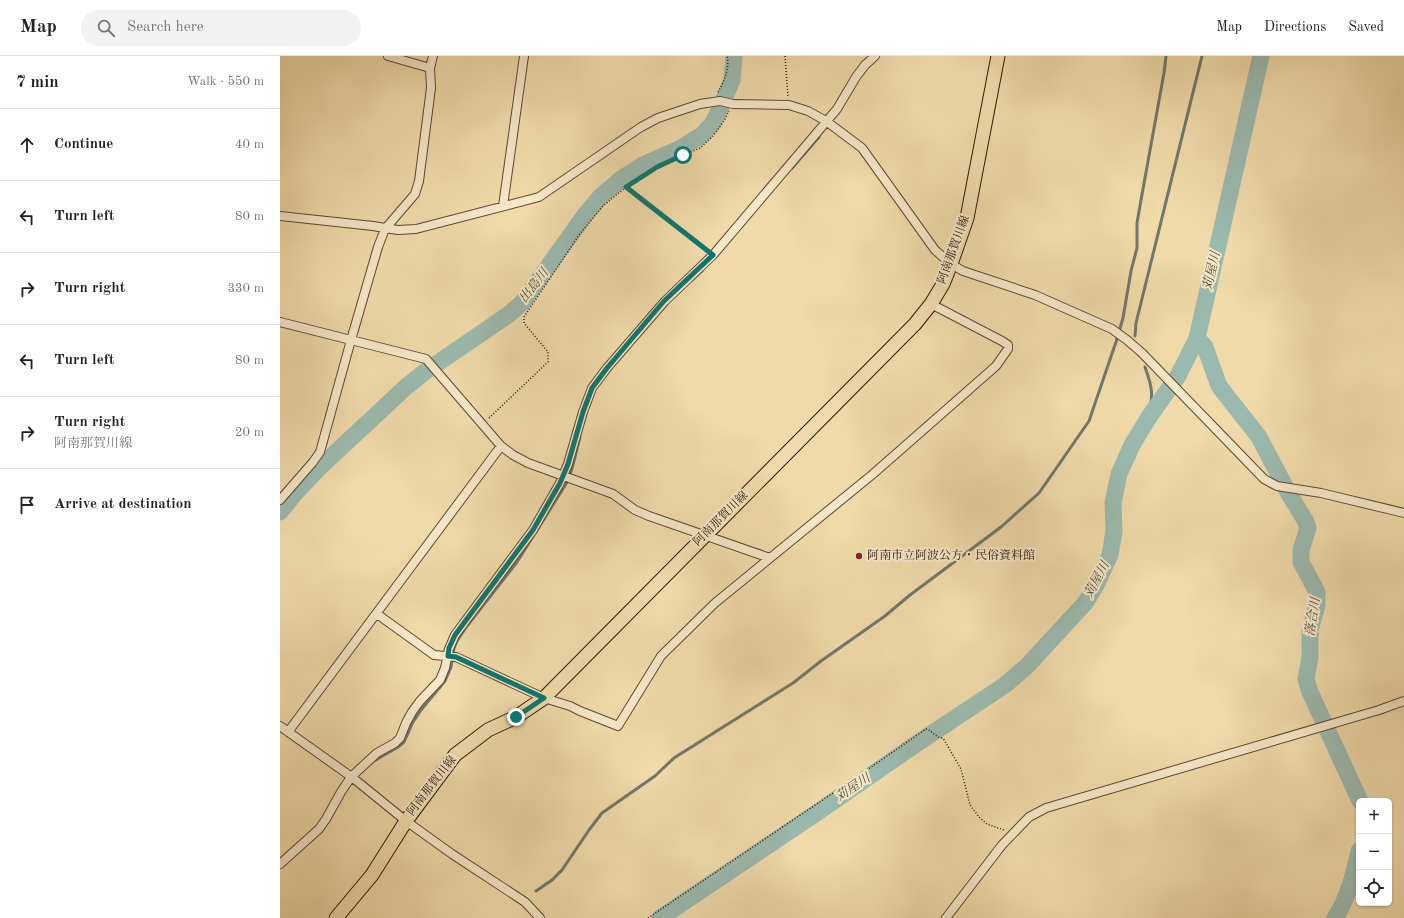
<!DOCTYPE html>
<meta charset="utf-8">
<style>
body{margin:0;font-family:"Old Standard TT","Noto Serif JP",serif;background:#f2f2f2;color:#222}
.controls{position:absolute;right:12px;bottom:12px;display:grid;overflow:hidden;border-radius:6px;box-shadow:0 1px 3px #0004}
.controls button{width:36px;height:36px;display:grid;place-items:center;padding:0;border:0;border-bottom:1px solid #e0e0e0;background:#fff;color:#222;font:20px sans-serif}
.stop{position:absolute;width:12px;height:12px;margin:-9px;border:3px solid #0f766e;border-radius:50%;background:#fff}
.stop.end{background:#0f766e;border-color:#fff;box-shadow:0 1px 4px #0008}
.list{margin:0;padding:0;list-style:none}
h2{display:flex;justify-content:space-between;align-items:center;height:52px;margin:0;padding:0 16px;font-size:17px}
h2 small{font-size:13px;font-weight:400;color:#767676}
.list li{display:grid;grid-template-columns:26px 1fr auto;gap:12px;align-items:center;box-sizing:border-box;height:72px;padding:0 16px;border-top:1px solid #e0e0e0}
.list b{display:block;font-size:15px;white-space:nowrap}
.list p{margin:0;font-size:13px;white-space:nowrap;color:#767676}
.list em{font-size:13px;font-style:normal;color:#767676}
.icon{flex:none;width:22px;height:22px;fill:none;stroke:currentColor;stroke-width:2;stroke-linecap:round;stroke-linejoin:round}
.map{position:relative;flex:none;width:1124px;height:862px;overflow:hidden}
header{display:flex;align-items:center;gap:24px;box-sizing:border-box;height:56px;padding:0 20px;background:#fff;border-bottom:1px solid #e0e0e0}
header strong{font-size:19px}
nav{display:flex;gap:22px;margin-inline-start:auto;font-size:14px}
.search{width:280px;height:36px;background:#f2f2f2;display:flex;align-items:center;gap:10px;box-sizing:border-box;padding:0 14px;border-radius:22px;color:#767676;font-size:15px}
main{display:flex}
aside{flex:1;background:#fff}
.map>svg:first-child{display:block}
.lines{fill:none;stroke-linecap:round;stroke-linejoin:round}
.stream{stroke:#6f796b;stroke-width:3}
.river{stroke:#9bbaaf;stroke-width:17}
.street-casing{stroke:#5e482e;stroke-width:10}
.primary-casing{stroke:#2d1805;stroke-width:15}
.path{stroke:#2d1805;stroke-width:1.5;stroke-dasharray:1 2;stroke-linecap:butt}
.street{stroke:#f5e7c8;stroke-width:8}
.primary{stroke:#f0daaa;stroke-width:13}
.route{stroke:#0f766e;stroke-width:5}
.poi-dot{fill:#8f2418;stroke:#f5e7c8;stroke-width:1.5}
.labels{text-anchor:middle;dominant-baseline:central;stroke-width:4;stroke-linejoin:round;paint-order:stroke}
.street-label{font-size:12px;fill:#2d1805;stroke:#f5e7c8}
.poi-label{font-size:12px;fill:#2d1805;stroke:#f5e7c8;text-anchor:start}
.water-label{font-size:13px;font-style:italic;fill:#545140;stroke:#f5e7c8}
</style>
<header>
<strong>Map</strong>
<div class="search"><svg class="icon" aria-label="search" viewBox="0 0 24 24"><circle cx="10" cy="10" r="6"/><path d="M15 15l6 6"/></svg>Search here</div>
<nav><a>Map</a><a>Directions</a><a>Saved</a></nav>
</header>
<main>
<aside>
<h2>7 min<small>Walk · 550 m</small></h2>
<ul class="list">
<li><svg class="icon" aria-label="ahead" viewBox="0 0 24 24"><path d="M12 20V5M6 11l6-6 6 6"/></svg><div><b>Continue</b></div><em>40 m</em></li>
<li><svg class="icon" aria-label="left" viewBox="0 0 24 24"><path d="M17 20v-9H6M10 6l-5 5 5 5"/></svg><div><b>Turn left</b></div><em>80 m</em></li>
<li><svg class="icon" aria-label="right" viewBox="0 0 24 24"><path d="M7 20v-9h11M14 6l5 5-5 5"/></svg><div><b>Turn right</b></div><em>330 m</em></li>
<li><svg class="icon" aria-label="left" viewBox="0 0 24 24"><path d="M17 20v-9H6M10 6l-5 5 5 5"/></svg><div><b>Turn left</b></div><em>80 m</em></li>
<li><svg class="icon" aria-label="right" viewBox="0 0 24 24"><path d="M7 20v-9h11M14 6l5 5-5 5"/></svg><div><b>Turn right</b><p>阿南那賀川線</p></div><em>20 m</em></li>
<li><svg class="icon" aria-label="arrive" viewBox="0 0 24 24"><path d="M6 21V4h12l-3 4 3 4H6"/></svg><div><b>Arrive at destination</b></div></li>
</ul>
</aside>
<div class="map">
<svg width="1124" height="862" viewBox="0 0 1124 862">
<rect width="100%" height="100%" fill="#f0daaa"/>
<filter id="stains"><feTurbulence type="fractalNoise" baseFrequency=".005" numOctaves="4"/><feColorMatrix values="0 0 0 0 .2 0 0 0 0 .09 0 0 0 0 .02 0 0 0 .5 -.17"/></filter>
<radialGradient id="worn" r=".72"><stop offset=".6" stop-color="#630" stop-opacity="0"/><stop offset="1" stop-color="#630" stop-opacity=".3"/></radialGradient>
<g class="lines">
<path class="stream" d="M512,112L539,81
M411,225L422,215
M855,280L856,267L922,0
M865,311C873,333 873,338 869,361
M92,706L118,691L124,686L133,666L141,654L165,625L171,611L174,592L177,585L187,570L237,506L286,428L292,413L300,381
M256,835L272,824L282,814L309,774L322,757L375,720L394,702L513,627L541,605L605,560L630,539L721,471L759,437L809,365L836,286L843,262L851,215L857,192V167L861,144L884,17L886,0"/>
<path class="river" d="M917,282L925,291L939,330L979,381L1009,438L1025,464L1028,472L1021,494V506L1037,536V549L1030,574V601L1026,623L1030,636L1080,745
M0,456L17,435L40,411L127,330L146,315L228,259L242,247L305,159L320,141L341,123L363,109L401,92L422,79L433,67L440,53L452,24L454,0
M380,862L535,758L639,686L725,629L747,610L806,546L817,527L830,499L834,475L833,447L839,418L852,389L869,361L898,320L917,282L981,0
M1055,862C1068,842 1074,818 1079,795"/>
<defs>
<path id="street" d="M108,0L150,12
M223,150L244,0
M0,160L93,170L118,174L136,173L259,141L361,71L378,62L420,48L440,45L453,48L509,49L528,55L546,65L582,92L655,194L671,208L683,215L755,239L832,273L847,284L862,297L984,423L997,430L1041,437L1124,457
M0,266L71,284L98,191L105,173L135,138L139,125L151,32L150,12L153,0
M0,444L33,406L40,396L71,284L146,303L221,390L233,399L248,407L333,438L355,454L369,460L490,502
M97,558L154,599L176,601L264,642L290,650L300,655L338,670L381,600L435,547L593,418L716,310L728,293V289L722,285L651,248
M0,670L73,722L126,765L172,798L245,846L260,862
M8,676L221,390
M0,808L39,773L46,763L61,736L71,721L97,697L115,687L120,682L126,667L132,656L140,645L160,624L165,612L169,593L175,579L253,474L280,427L288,408L303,356L312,332L327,312L385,245L433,199L557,53L576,21L585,9L595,0
M666,862L722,789L749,761L766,752L1099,654L1124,645"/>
<path id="primary" d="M56,862L92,819L126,765L175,699L208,674L236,661L264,642L635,268L651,248L663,228L671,208L687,162L718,0"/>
</defs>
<use href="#street" class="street-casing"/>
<use href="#primary" class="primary-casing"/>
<path class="path" d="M505,0L508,40
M438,36C444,26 450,12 447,0
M346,131L426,194
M209,362L268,306V296L244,267V261L299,179L323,150L346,131L377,111L420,92L433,80L444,65L449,55
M368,862L584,716L646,673C653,675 654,681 663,682L681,713L690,749L699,761L707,768L724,774"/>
<use href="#street" class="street"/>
<use href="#primary" class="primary"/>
</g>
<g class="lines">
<path class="route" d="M236,661L264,642L176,601L168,600L169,592L175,579L253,474L280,427L288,408L303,356L312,332L327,312L384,245L433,199L346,131L377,111L403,99"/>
</g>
<circle class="poi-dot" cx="579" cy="500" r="4"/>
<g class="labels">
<g class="street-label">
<text transform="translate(674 194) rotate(-70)">阿南那賀川線</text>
<text transform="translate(441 463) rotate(-45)">阿南那賀川線</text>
<text transform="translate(152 730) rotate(-52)">阿南那賀川線</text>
</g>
<g class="poi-label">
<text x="587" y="500">阿南市立阿波公方・民俗資料館</text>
</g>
<g class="water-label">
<text transform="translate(932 215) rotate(-77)">苅屋川</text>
<text transform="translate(254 230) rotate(-52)">出島川</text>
<text transform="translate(817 524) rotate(-62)">苅屋川</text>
<text transform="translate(1033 561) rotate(-81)">落合川</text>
<text transform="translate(573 732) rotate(-34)">苅屋川</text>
</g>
</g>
<rect width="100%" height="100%" filter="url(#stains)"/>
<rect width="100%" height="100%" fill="url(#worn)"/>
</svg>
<div class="controls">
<button>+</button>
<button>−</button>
<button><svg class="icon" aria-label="locate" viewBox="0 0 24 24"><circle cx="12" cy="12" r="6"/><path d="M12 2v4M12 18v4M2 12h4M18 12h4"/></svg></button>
</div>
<div class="stop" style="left:403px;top:99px"></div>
<div class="stop end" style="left:236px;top:661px"></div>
</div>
</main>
